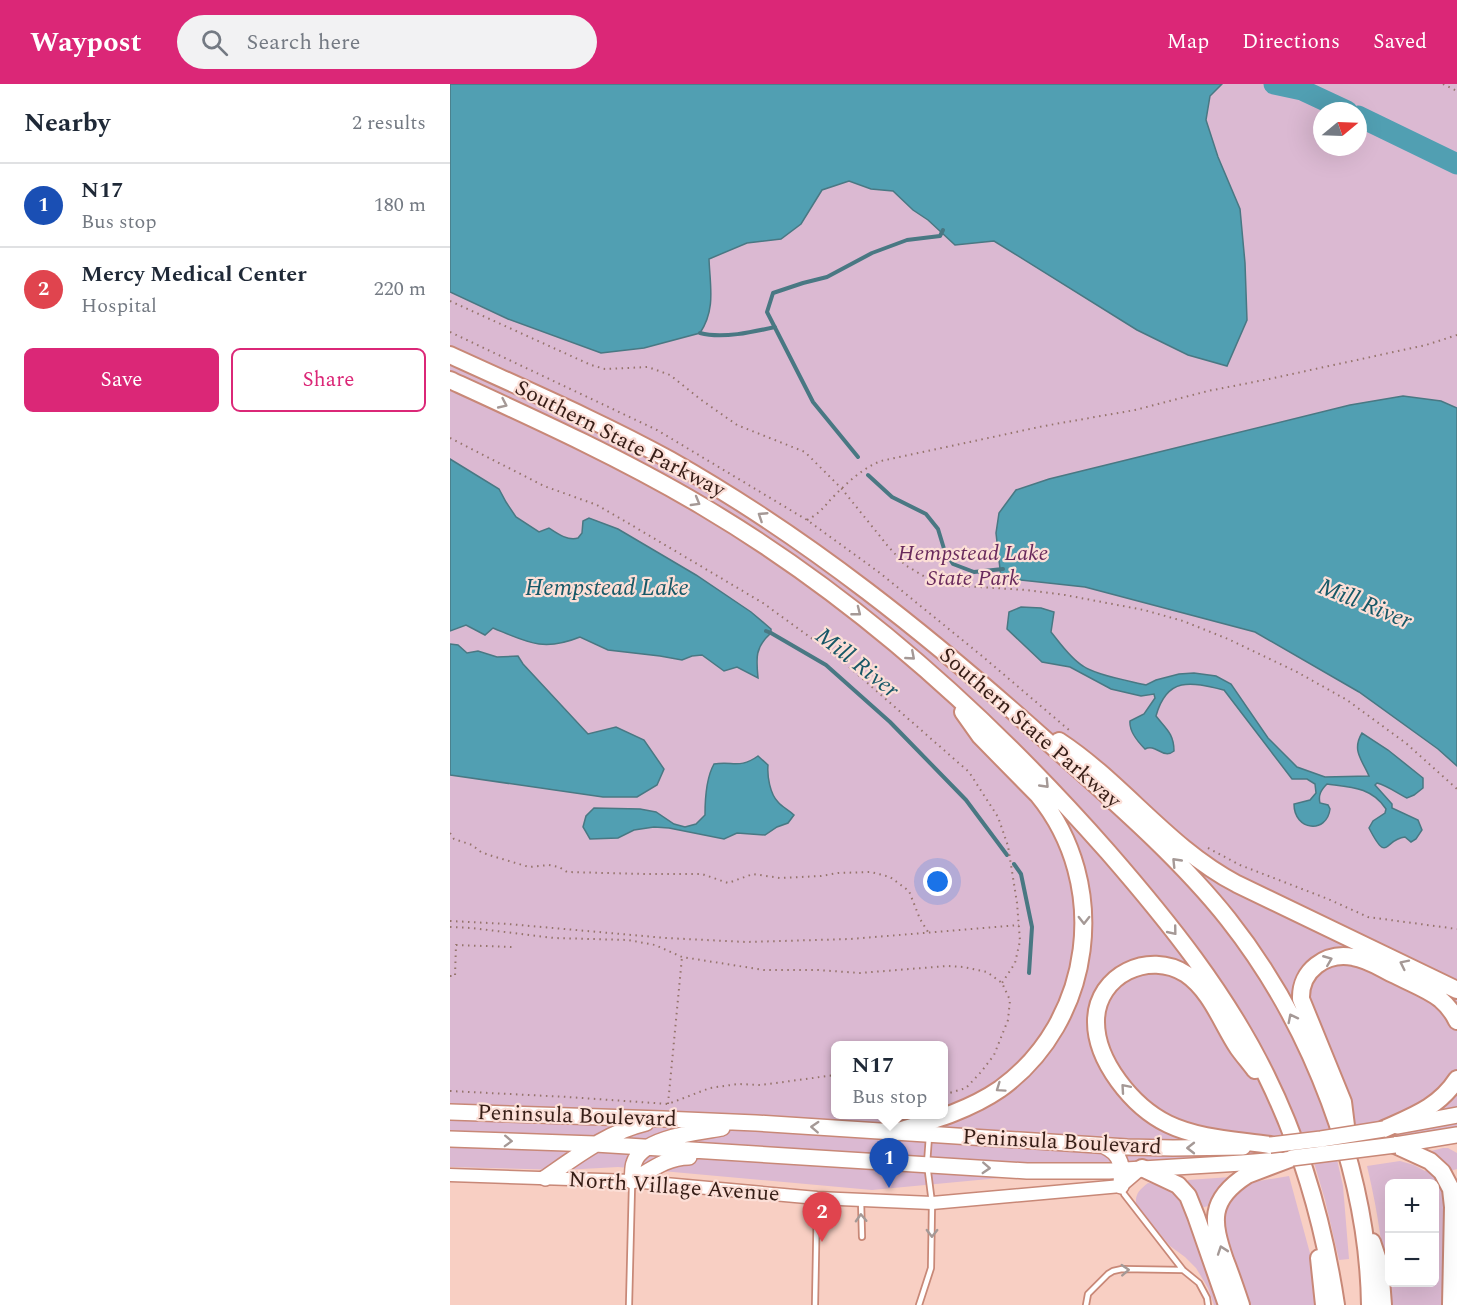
<!DOCTYPE html>
<meta charset="utf-8">
<style>
body{margin:0;font-family:Spectral,serif;background:#f2f2f3;color:#1f2937}
.controls{position:absolute;right:18px;bottom:18px;display:grid;overflow:hidden;border-radius:9px;box-shadow:0 6px 24px #0002}
.controls button{width:54px;height:54px;display:grid;place-items:center;padding:0;border:0;border-bottom:2px solid #e0e1e3;background:#fff;color:#1f2937;font:30px sans-serif}
.compass{position:absolute;left:863px;top:18px;width:54px;height:54px;border-radius:50%;background:#fff;box-shadow:0 6px 24px #0002;rotate:71deg}
.you{position:absolute;left:488px;top:798px;width:21px;height:21px;margin:-15px;border:4px solid #fff;border-radius:50%;background:#1a73e8;box-shadow:0 0 0 9px #1a73e833}
.badge{display:grid;place-items:center;width:39px;height:39px;border-radius:50%;background:#db2777;color:#fff;font-size:20px;font-weight:700}
.pin{position:absolute;translate:-50% -50px;filter:drop-shadow(0 2px 3px #0008)}
.pin::after{content:'';position:absolute;top:32px;width:21px;height:18px;background:inherit;clip-path:polygon(0 0,100% 0,50% 100%)}
.popup{position:absolute;left:381px;top:957px;width:117px;height:78px;box-sizing:border-box;display:grid;place-content:center;border-radius:9px;background:#fff;filter:drop-shadow(0 2px 4px #0005);font-size:20px;white-space:nowrap;color:#747a83}
.popup b{font-size:22px;color:#1f2937}
.popup::after{content:'';position:absolute;left:50%;top:100%;margin-left:-12px;border:12px solid transparent;border-top-color:#fff}
.list{margin:0;padding:0;list-style:none}
h2{display:flex;justify-content:space-between;align-items:center;height:78px;margin:0;padding:0 24px;font-size:26px}
h2 small{font-size:20px;font-weight:400;color:#747a83}
.list li{display:grid;grid-template-columns:39px 1fr auto;gap:18px;align-items:center;box-sizing:border-box;height:84px;padding:0 24px;border-top:2px solid #e0e1e3}
.list b{display:block;font-size:22px;white-space:nowrap}
.list p{margin:0;font-size:20px;white-space:nowrap;color:#747a83}
.list em{font-size:20px;font-style:normal;color:#747a83}
.actions{display:flex;gap:12px;padding:18px 24px}
.actions a{flex:1;padding:14px 0;border:2px solid #db2777;border-radius:9px;text-align:center;font-size:21px;color:#db2777}
.actions .main{background:#db2777;color:#fff}
.icon{flex:none;width:33px;height:33px;fill:none;stroke:currentColor;stroke-width:2;stroke-linecap:round;stroke-linejoin:round}
.map{position:relative;flex:none;width:1007px;height:1221px;overflow:hidden}
header{display:flex;align-items:center;gap:36px;box-sizing:border-box;height:84px;padding:0 30px;background:#db2777;color:#fff}
header strong{font-size:28px}
nav{display:flex;gap:33px;margin-inline-start:auto;font-size:21px}
.search{width:420px;height:54px;background:#f2f2f3;display:flex;align-items:center;gap:15px;box-sizing:border-box;padding:0 21px;border-radius:33px;color:#747a83;font-size:22px}
main{display:flex}
aside{flex:1;background:#fff}
.map>svg:first-child{display:block}
.green{fill:#dbb9d2;fill-rule:evenodd}
.water{fill:#519fb2;stroke:#497883;stroke-width:1.5}
.lines{fill:none;stroke-linecap:round;stroke-linejoin:round}
.stream{stroke:#497883;stroke-width:4}
.river{stroke:#519fb2;stroke-width:21}
.service-casing{stroke:#c88877;stroke-width:8}
.tertiary-casing{stroke:#c88877;stroke-width:15}
.primary-casing{stroke:#c88877;stroke-width:18}
.motorway-casing{stroke:#c88877;stroke-width:20}
.path{stroke:#95746b;stroke-width:2;stroke-dasharray:1.5 4.5;stroke-linecap:butt}
.service{stroke:#fff;stroke-width:4.5}
.tertiary{stroke:#fff;stroke-width:12}
.primary{stroke:#fff;stroke-width:15}
.motorway{stroke:#fff;stroke-width:16}
.primary-bridge-casing{stroke:#c88877;stroke-width:18;stroke-linecap:butt}
.primary-bridge{stroke:#fff;stroke-width:15}
.oneway{stroke:#a59996}
.labels{text-anchor:middle;dominant-baseline:central;stroke-width:4.5;stroke-linejoin:round;paint-order:stroke}
.street-label{font-size:22px;fill:#361d16;stroke:#fcdfd7}
.park-label{font-size:22px;font-style:italic;fill:#692a5c;stroke:#fcdfd7}
.water-label{font-size:24px;font-style:italic;fill:#175867;stroke:#fcdfd7}
</style>
<header>
<strong>Waypost</strong>
<div class="search"><svg class="icon" aria-label="search" viewBox="0 0 24 24"><circle cx="10" cy="10" r="6"/><path d="M15 15l6 6"/></svg>Search here</div>
<nav><a>Map</a><a>Directions</a><a>Saved</a></nav>
</header>
<main>
<aside>
<h2>Nearby<small>2 results</small></h2>
<ul class="list">
<li><span class="badge" style="background:#1a4fb4">1</span><div><b>N17</b><p>Bus stop</p></div><em>180 m</em></li>
<li><span class="badge" style="background:#e0444e">2</span><div><b>Mercy Medical Center</b><p>Hospital</p></div><em>220 m</em></li>
</ul>
<div class="actions"><a class="main">Save</a><a>Share</a></div>
</aside>
<div class="map">
<svg width="1007" height="1221" viewBox="0 0 1007 1221">
<rect width="100%" height="100%" fill="#f8cfc3"/>
<path class="green" d="M0,0H1007V1047L884,1062L893,1102L899,1175L889,1176L875,1116L860,1065L422,1106L168,1083L114,1086L0,1083ZM872,27H908V63H872ZM385,962H493V1030H385Z
M993,1064H998L1007,1069V1085L1000,1087L979,1069L981,1067Z
M950,1077L964,1081L975,1087L979,1084L988,1094L997,1111L996,1221H936C935,1174 928,1128 917,1082ZM940,1100H984V1198H940Z
M839,1092L864,1184L869,1221H798L774,1152L772,1133L776,1116L803,1098Z
M781,1093L761,1129L758,1122L751,1124L737,1103L738,1096Z
M698,1099L714,1100L730,1111L770,1221H764L758,1204L746,1184L735,1173L720,1162L686,1121C685,1110 689,1106 698,1099Z"/>
<path class="water" d="M0,0H772L760,12L756,36L768,73L790,125L795,179L797,236L777,282L738,271L687,246L544,157L505,161L478,136L463,126L443,107L421,105L399,97L372,106L351,140L331,155L297,159L259,175C260,202 266,225 250,249L194,264L151,269L58,235L0,208Z
M953,312L991,317L1007,324V682L988,665L909,608L805,548L635,503L551,494L546,449L549,429L566,406L599,395L900,321Z
M0,375L49,405L56,418L66,433L89,448L99,444C108,450 118,457 128,454L132,449L133,437L139,434L168,445L246,491L301,528L321,545V549C305,563 306,574 308,594L287,583L274,587L252,571L242,572L232,576L210,572L158,566L130,553C93,568 77,558 43,544L35,551L16,541L0,547Z
M571,523L591,524L604,528L601,548C610,559 620,574 633,582C645,591 680,597 696,601L706,596L729,590L744,589L766,592L781,600L818,654L847,683L875,693L919,692C913,677 901,667 912,649L938,666L973,694V704L964,711L957,714C947,709 938,702 927,699L925,701L942,720V724L968,736L972,746L966,755L961,758L955,753C934,755 938,781 919,744L923,737L935,729L936,725C922,703 900,703 877,700C871,706 868,711 870,719L878,721L880,725C877,750 844,747 844,720L860,716L866,709L865,700L857,695H842L774,606C741,598 717,592 706,632C715,644 724,649 724,667C713,676 706,659 695,665C688,658 679,647 680,637L694,630L705,614L704,610L691,612L661,605L620,583L592,578L557,545L559,528Z
M0,560L8,561L17,569L28,567L47,573L68,572L73,580L138,650L166,643L194,656L214,685L207,701L187,713H153L0,691Z
M308,672L318,681C317,692 320,710 328,718C332,723 339,726 344,731L338,739L327,743L315,751L287,749L274,755L219,744L204,743L184,746L168,754L140,755L133,743L136,732L144,724L190,725L206,728L224,740L235,743L246,740L255,731C255,715 256,694 264,680C283,677 290,685 308,672Z"/>
<g class="lines">
<path class="stream" d="M250,249C272,255 303,248 325,243
M408,373L363,318L317,228L323,209L353,199L377,193L422,169L457,156L490,152L493,146
M418,391L442,413L476,430L488,445L495,468L503,480L524,488L553,485
M316,547L321,549L376,581L440,638L516,716L557,771
M564,780L571,790L582,843L579,889"/>
<path class="river" d="M824,0L852,6L897,27
M908,32L1007,80"/>
<defs>
<path id="service" d="M672,1105L674,1110L733,1186L749,1199L757,1214L758,1221
M411,1116L412,1153
M179,1221L182,1101
M365,1221L367,1116
M469,1221L481,1184L482,1119L477,1080L479,1052
M636,1221L638,1210L658,1190L663,1187L672,1185L733,1186"/>
<path id="tertiary" d="M0,1091L182,1097L367,1114L482,1119L671,1102L692,1084"/>
<path id="primary" d="M0,1028L213,1035L306,1039L677,1063L723,1064L793,1063
M948,1042L1007,1031
M0,1055L145,1060L577,1087H659L792,1079L830,1076
M945,1061L1007,1051
M654,1062C673,1070 672,1084 671,1102
M95,1094C127,1072 158,1048 196,1039
M182,1097C183,1092 182,1084 184,1079C192,1053 250,1048 272,1044
M182,1097C201,1086 217,1073 239,1073"/>
<path id="motorway" d="M0,271C74,305 149,337 220,376C358,454 481,553 599,659C660,714 727,771 778,835C861,940 918,1086 920,1221
M0,296C85,335 171,374 252,422C406,513 540,634 658,768C718,837 776,909 816,991C852,1064 874,1141 886,1221
M609,657C673,699 718,764 787,800L1007,906
M805,986C799,978 793,971 788,964C772,940 761,907 736,890C699,866 647,891 646,936C645,977 683,1023 718,1040C749,1055 787,1056 820,1061
M896,1042L893,1018L851,915C850,886 876,868 903,873C918,875 932,885 945,891C960,899 977,905 990,915C997,921 1003,928 1007,937
M934,1045C963,1032 989,1023 1007,995
M445,1048C481,1037 518,1027 550,1005C644,937 661,800 588,711L530,652L513,628
M945,1061L980,1077L992,1088L1001,1105L1003,1123L1001,1221
M692,1084L728,1101L738,1112L746,1132L777,1221
M922,1158L930,1182L933,1221
M869,1174L874,1221
M791,1221C786,1206 781,1191 775,1176C762,1138 758,1116 797,1091L842,1074"/>
</defs>
<use href="#service" class="service-casing"/>
<use href="#tertiary" class="tertiary-casing"/>
<use href="#primary" class="primary-casing"/>
<use href="#motorway" class="motorway-casing"/>
<path class="path" d="M993,0L1007,7
M0,217L141,281L155,285L198,283L220,291L250,315L287,341L355,368L392,405L437,461L455,481L477,494L497,501L576,506L615,511L694,526L733,537L778,555L847,588L897,616L957,660L1007,705
M0,248L207,346L357,436L430,489L532,572L619,646
M0,354L94,402L147,421L178,439L313,519L390,575L519,688L548,733L558,762L567,819L570,857L565,879L552,899
M357,436C372,428 374,422 385,411C398,398 413,384 431,377L594,342L685,326L758,307L819,295L976,261L1007,251
M0,749L4,755L22,761L31,768L39,771L79,783L99,781L109,783L117,788L194,790H252L278,799L303,790L330,794L371,792L388,789L421,788L440,793L459,807L470,835L478,848
M758,764L790,781L878,815L918,833L1007,845
M0,837L58,840L216,854L296,858L401,855L569,841
M0,843L22,844L104,854L178,856L205,861L232,873L314,886H368L410,889L497,882L513,883L537,888L552,899L560,916L558,936L544,971L531,988L516,1004L493,1011
M0,892H5L6,861L62,863
M0,1007L118,1013L218,1020L260,1004L288,1000L311,1001L385,991
M218,1020L232,873"/>
<use href="#service" class="service"/>
<use href="#tertiary" class="tertiary"/>
<use href="#primary" class="primary"/>
<use href="#motorway" class="motorway"/>
<defs>
<path id="primary-bridge" d="M820,1061L871,1055L934,1045
M842,1074L945,1061"/>
</defs>
<use href="#primary-bridge" class="primary-bridge-casing"/>
<use href="#primary-bridge" class="primary-bridge"/>
</g>
<defs><path id="oneway-chevron" d="M-2-3.5L2.5 0L-2 3.5" fill="none" stroke-width="1.6" stroke-linecap="round" stroke-linejoin="round" transform="scale(1.5)"/></defs>
<g class="oneway">
<use href="#oneway-chevron" transform="translate(53 320) rotate(25)"/>
<use href="#oneway-chevron" transform="translate(246 418) rotate(30)"/>
<use href="#oneway-chevron" transform="translate(312 432) rotate(-147)"/>
<use href="#oneway-chevron" transform="translate(407 528) rotate(38)"/>
<use href="#oneway-chevron" transform="translate(461 572) rotate(41)"/>
<use href="#oneway-chevron" transform="translate(595 700) rotate(46)"/>
<use href="#oneway-chevron" transform="translate(726 778) rotate(-134)"/>
<use href="#oneway-chevron" transform="translate(634 836) rotate(90)"/>
<use href="#oneway-chevron" transform="translate(723 847) rotate(51)"/>
<use href="#oneway-chevron" transform="translate(878 876) rotate(-22)"/>
<use href="#oneway-chevron" transform="translate(954 880) rotate(-154)"/>
<use href="#oneway-chevron" transform="translate(842 934) rotate(-117)"/>
<use href="#oneway-chevron" transform="translate(550 1004) rotate(145)"/>
<use href="#oneway-chevron" transform="translate(675 1004) rotate(-131)"/>
<use href="#oneway-chevron" transform="translate(365 1043) rotate(-177)"/>
<use href="#oneway-chevron" transform="translate(58 1057) rotate(2)"/>
<use href="#oneway-chevron" transform="translate(741 1064) rotate(180)"/>
<use href="#oneway-chevron" transform="translate(536 1084) rotate(3)"/>
<use href="#oneway-chevron" transform="translate(411 1134) rotate(-92)"/>
<use href="#oneway-chevron" transform="translate(482 1149) rotate(91)"/>
<use href="#oneway-chevron" transform="translate(772 1166) rotate(-109)"/>
<use href="#oneway-chevron" transform="translate(675 1186) rotate(-3)"/>
</g>
<g class="labels">
<g class="street-label">
<text transform="translate(170 355) rotate(27)">Southern State Parkway</text>
<text transform="translate(580 644) rotate(41)">Southern State Parkway</text>
<text transform="translate(127 1032) rotate(2)">Peninsula Boulevard</text>
<text transform="translate(612 1058) rotate(3)">Peninsula Boulevard</text>
<text transform="translate(224 1103) rotate(4)">North Village Avenue</text>
</g>
<g class="park-label">
<text x="523" y="469">Hempstead Lake<tspan x="523" dy="25">State Park</tspan></text>
</g>
<g class="water-label">
<text x="157" y="504">Hempstead Lake</text>
<text transform="translate(915 520) rotate(22)">Mill River</text>
<text transform="translate(407 579) rotate(38)">Mill River</text>
</g>
</g>
</svg>
<div class="controls">
<button>+</button>
<button>−</button>
</div>
<svg class="compass" viewBox="-18 -18 36 36"><path d="M0-13l5 13h-10z" fill="#e53935"/><path d="M0 13l5-13h-10z" fill="#747a83"/></svg>
<div class="you"></div>
<div class="pin badge" style="left:439px;top:1104px;background:#1a4fb4">1</div>
<div class="popup"><b>N17</b>Bus stop</div>
<div class="pin badge" style="left:372px;top:1158px;background:#e0444e">2</div>
</div>
</main>
